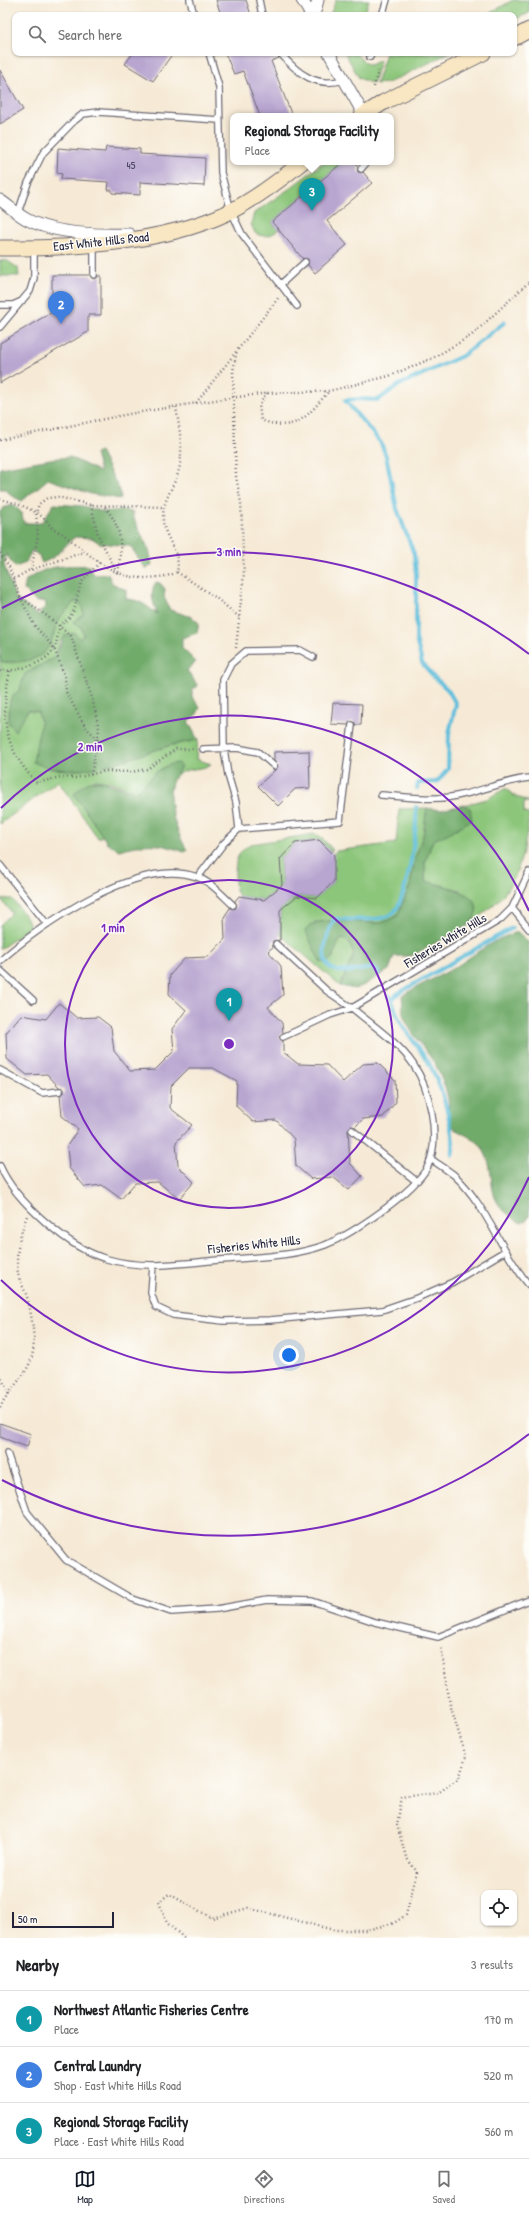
<!DOCTYPE html>
<meta charset="utf-8">
<style>
body{margin:0;font-family:"Patrick Hand",sans-serif;background:#f2f2f2;color:#202124}
.controls{position:absolute;right:12px;bottom:12px;display:grid;overflow:hidden;border-radius:8px;box-shadow:0 1px 3px #0004}
.controls button{width:36px;height:36px;display:grid;place-items:center;padding:0;border:0;border-bottom:1px solid #e0e0e0;background:#fff;color:#202124;font:20px sans-serif}
.scale{position:absolute;left:12px;bottom:10px;width:102px;box-sizing:border-box;padding-left:4px;border:2px solid #22223b;border-top:0;font-size:11px;line-height:14px;white-space:nowrap;color:#22223b;-webkit-text-stroke:3px #fdfcf7;paint-order:stroke}
.you{position:absolute;left:289px;top:1355px;width:14px;height:14px;margin:-10px;border:3px solid #fff;border-radius:50%;background:#1a73e8;box-shadow:0 0 0 6px #1a73e833}
.badge{display:grid;place-items:center;width:26px;height:26px;border-radius:50%;background:#111827;color:#fff;font-size:13px;font-weight:700}
.pin{position:absolute;translate:-50% -33px;filter:drop-shadow(0 1px 2px #0008)}
.pin::after{content:'';position:absolute;top:21px;width:14px;height:12px;background:inherit;clip-path:polygon(0 0,100% 0,50% 100%)}
.popup{position:absolute;left:230px;top:113px;width:164px;height:52px;box-sizing:border-box;display:grid;place-content:center;border-radius:8px;background:#fff;filter:drop-shadow(0 1px 3px #0005);font-size:13px;white-space:nowrap;color:#757577}
.popup b{font-size:15px;color:#202124}
.popup::after{content:'';position:absolute;left:50%;top:100%;margin-left:-8px;border:8px solid transparent;border-top-color:#fff}
.list{margin:0;padding:0;list-style:none}
h2{display:flex;justify-content:space-between;align-items:center;height:52px;margin:0;padding:0 16px;font-size:17px}
h2 small{font-size:13px;font-weight:400;color:#757577}
.list li{display:grid;grid-template-columns:26px 1fr auto;gap:12px;align-items:center;box-sizing:border-box;height:56px;padding:0 16px;border-top:1px solid #e0e0e0}
.list b{display:block;font-size:15px;white-space:nowrap}
.list p{margin:0;font-size:13px;white-space:nowrap;color:#757577}
.list em{font-size:13px;font-style:normal;color:#757577}
.icon{flex:none;width:22px;height:22px;fill:none;stroke:currentColor;stroke-width:2;stroke-linecap:round;stroke-linejoin:round}
.map{position:relative;flex:none;width:529px;height:1938px;overflow:hidden}
.search{position:absolute;background:#fff;box-shadow:0 1px 3px #0004;left:12px;right:12px;top:12px;height:44px;display:flex;align-items:center;gap:10px;box-sizing:border-box;padding:0 14px;border-radius:8px;color:#757577;font-size:15px}
.sheet{height:220px;background:#fff}
nav{display:flex;justify-content:space-around;align-items:center;box-sizing:border-box;height:56px;border-top:1px solid #e0e0e0;background:#fff;font-size:11px;color:#757577}
nav a{display:grid;justify-items:center;gap:2px}
nav .on{color:#111827}
.map>svg:first-child{display:block}
.green{fill:#8cc67a;stroke:#57745a}
.forest{fill:#71ab6a;stroke:#4a6652}
.lines{fill:none;stroke-linecap:round;stroke-linejoin:round}
.stream{stroke:#5dbedc;stroke-width:4}
.building{fill:#b8a5d0}
.lane-casing{stroke:#6c6871;stroke-width:8}
.street-casing{stroke:#6c6871;stroke-width:13}
.secondary-casing{stroke:#6c6871;stroke-width:17}
.path{stroke:#6c6871;stroke-width:2.5;stroke-dasharray:1 3;stroke-linecap:butt}
.lane{stroke:#fff;stroke-width:5.5}
.street{stroke:#fff;stroke-width:11}
.secondary{stroke:#f9e7c3;stroke-width:15}
.ring{fill:none;stroke:#7b2cbf;stroke-width:2}
.labels{text-anchor:middle;dominant-baseline:central;stroke-width:3;stroke-linejoin:round;paint-order:stroke}
.number-label{font-size:11px;fill:#484360}
.street-label{font-size:13px;fill:#22223b;stroke:#fdfcf7}
.centre{fill:#7b2cbf;stroke:#fdfcf7;stroke-width:2}
.ring-label{font-size:12px;text-anchor:middle;font-weight:bold;fill:#7b2cbf;stroke:#fdfcf7;stroke-width:3;stroke-linejoin:round;paint-order:stroke}
</style>
<div class="map">
<svg width="529" height="1938" viewBox="0 0 529 1938">
<rect width="100%" height="100%" fill="#fdfcf7"/>
<filter id="ink" filterUnits="userSpaceOnUse"><feTurbulence type="fractalNoise" baseFrequency=".025" numOctaves="2"/><feDisplacementMap in="SourceGraphic" scale="8" xChannelSelector="R" yChannelSelector="G"/><feConvolveMatrix kernelMatrix="1 2 1 2 8 2 1 2 1" color-interpolation-filters="sRGB"/></filter>
<filter id="wash" filterUnits="userSpaceOnUse"><feTurbulence type="fractalNoise" baseFrequency=".012" numOctaves="4" result="noise"/><feDisplacementMap in="SourceGraphic" scale="16" xChannelSelector="R" yChannelSelector="G"/><feGaussianBlur stdDeviation="0.9" result="paint"/><feColorMatrix in="noise" values="0 0 0 0 0 0 0 0 0 0 0 0 0 0 0 0 0 1.4 0 .05"/><feComposite in="paint" operator="in"/></filter>
<g filter="url(#wash)">
<rect width="100%" height="100%" fill="#f6ead6"/>
<path class="green" d="M336,0H369L364,15H330Z
M513,0H529V13L514,20V15H487Z
M345,53H355L365,63L370,65L380,60L373,84L359,78Z
M386,53H449L388,83L376,84Z
M324,162H343L272,222L278,230C271,236 264,238 255,233L251,224L254,213L289,189Z
M6,260L18,268L19,276H0V261Z
M73,602H80L84,614L77,618L84,634L80,639L60,641L55,657L25,674L20,689L10,700L15,730L28,710L38,712L41,723L38,740L49,769L83,770L101,766L172,745L198,740L196,759L211,764C202,771 191,766 176,775L181,766L157,771L136,792L111,782L95,780L74,794L103,836L98,838L58,781L0,824V661C7,663 17,662 25,661C55,655 49,638 61,616C65,611 70,609 73,602Z
M506,788L513,795L529,802H524V813L529,814V818C526,843 520,874 504,894C494,906 481,915 469,925L475,917L460,890L425,881V862L433,840L445,835L470,808L464,805L487,799Z
M427,808L423,836L415,858L410,886L397,916L381,923L314,922L333,958L335,947L341,939L349,941L354,954L340,986L280,934V909L297,896L317,898L334,881L333,854L336,851L396,843L399,809Z
M314,834L320,836L333,850L331,852L319,840L295,843L280,859L282,885L264,900L239,896C235,890 235,885 235,878C235,862 236,852 251,844Z
M1,899H12L27,918L30,926L27,930L0,949V925L12,913Z"/>
<path class="forest" d="M100,452L120,491L121,499L91,494L48,479L22,501L12,496L5,489H0V468L50,459L70,457L100,472L95,454Z
M54,504L83,506L104,512L122,510L133,512V517L149,550L152,565L146,569L130,546L99,543L92,538L75,537C61,548 60,556 42,563L39,556L32,550L26,563L15,567L6,554L4,565L16,599L38,615L46,606L45,601L36,602L24,590L26,580C31,578 35,574 40,572C52,565 77,565 90,566L94,575L108,574L112,583L126,590V599C139,599 147,606 157,614C153,602 149,594 156,582L160,583L165,589L164,597L170,610L192,617L199,623L197,633L182,638V648L196,662L187,670L198,686L192,690V697L200,707L197,714L188,721L198,740C189,742 180,743 171,745C128,758 77,783 33,762L41,723L38,712L28,710L15,731L8,722L10,700L20,689L25,674L55,657L65,635L75,633L80,639L84,634L82,628L73,622L84,614L80,602H73C70,609 65,611 61,616C49,638 55,655 25,661C17,662 7,663 0,661V512L3,508L13,505L21,512L24,523H41Z
M177,763L181,766C178,772 172,780 171,786C167,805 177,833 187,850L184,852C158,842 146,843 119,850L108,844L74,794C95,769 111,787 136,792C149,780 159,765 177,763Z
M464,805L470,808L472,820L445,835L433,840L425,862V881C444,887 496,893 469,925L411,956H394L389,970L364,985L355,989L340,986L354,954L349,941L341,939C335,947 335,956 327,963L320,962L305,930C315,914 362,924 380,923C385,922 392,918 397,916L410,886L415,858L423,836L427,808L440,810Z
M518,932L529,943V1216L527,1220L521,1223C477,1198 502,1178 481,1146C473,1135 455,1134 450,1122C447,1113 450,1103 447,1094C444,1083 438,1067 431,1058C422,1045 408,1030 403,1014C402,1008 403,1001 402,996C420,984 439,977 457,966C477,953 495,938 518,932Z"/>
<g class="lines">
<path class="stream" d="M345,400L381,443L386,456L397,509L414,554L416,574V639L422,663L434,677L448,690L456,704L449,733L448,769L437,782L418,783L417,788
M345,400L359,399L378,400L399,385L462,356L505,322
M379,973L374,968C362,969 345,974 334,970C315,962 329,931 334,919C349,919 381,922 392,914C407,903 418,826 416,807
M389,996C395,1002 395,1014 400,1021C409,1037 422,1051 431,1067C441,1086 447,1107 451,1128C452,1137 455,1146 452,1155
M392,1000L397,994L512,928"/>
</g>
<g id="blocks">
<path class="building" d="M216,0H246L251,15H221Z
M133,53H173L153,81L125,64Z
M225,53H276L279,58L271,61L292,116H260L243,71L234,74Z
M0,70L23,110L0,124Z
M106,147L140,149V154L205,158L204,186L140,182V195L112,193V190H108L109,182L61,179L62,174L57,173L58,148L105,152Z
M343,162H355L358,166V172H363L372,183L327,221L347,245L315,273L308,265V259H303L272,222Z
M52,275H90L94,279L101,275V315H88V332L0,383V343L52,312Z
M333,703L362,704L361,725H356L352,721L348,725L331,724Z
M309,751L310,788L295,789L278,806L258,786L278,767L274,761V752Z
M319,840L334,855V881L317,898L297,896L280,910V940L273,941V947L268,951L281,966L283,995L268,1007L282,1023L283,1033L279,1037L283,1041V1052L298,1064L327,1065L343,1082L363,1064L378,1063L395,1080L396,1102L383,1117L363,1119L355,1127L351,1126L348,1129L350,1163L362,1176L349,1190L333,1177L311,1179L296,1166L294,1139L276,1120L253,1122L236,1106L237,1081L213,1068H189L171,1086L170,1108L192,1125L176,1142L178,1166L194,1182L179,1199L158,1182L135,1183L121,1199L102,1185L85,1187L69,1168L67,1146L78,1129L62,1116L60,1095L64,1093V1089L59,1087L47,1074L27,1075L7,1059L6,1033L21,1015L46,1019L59,1003L77,1018L98,1017L111,1027L114,1051L130,1071L155,1070L174,1051L172,1029L186,1010L169,994L170,975L185,958L208,957L225,939L224,917L230,908H236L235,901L239,896L264,900L282,885L280,859L295,843Z
M0,1423L31,1434L27,1447L0,1437Z"/>
</g>
</g>
<g filter="url(#ink)">
<use href="#blocks" fill-opacity="0" stroke="#6c6871" stroke-width="1"/>
<g class="lines">
<defs>
<path id="lane" d="M190,0L194,15
M259,0L262,15
M382,15L387,0
M209,53L219,87L221,173L231,211L242,234L297,306
M280,53C298,74 316,88 344,80
M370,57L371,53
M361,169L367,162
M18,213L28,183L43,153L74,121L83,114L98,112L219,120
M94,275V245
M280,285L305,262
M0,305H13L22,301
M0,327L30,291L34,278V248
M203,749L237,748L258,752L274,766
M381,795C404,797 429,800 451,797C478,793 502,781 529,778
M239,829L236,802L228,775L224,749L223,680L231,664L246,651L300,650L313,657
M0,865L47,924
M198,877L224,843L239,829L340,821L352,725
M512,908L529,929
M276,944L327,991L352,1008L500,920L512,908L529,872
M0,961C41,924 139,856 197,877C211,882 222,895 233,905
M0,970L33,1000
M0,1070L42,1093L60,1091
M352,1130L416,1181
M431,1159C438,1164 446,1169 454,1175C487,1205 500,1251 529,1285
M0,1166C15,1201 70,1249 107,1259C144,1270 182,1263 220,1260C255,1257 292,1257 325,1245C352,1234 415,1192 428,1166C441,1137 430,1089 413,1064C398,1042 372,1025 352,1008L330,1015L283,1037
M153,1265L151,1293L156,1307L173,1315L223,1321L270,1320L382,1310L417,1298L453,1282L505,1251
M7,1453L27,1512L66,1560L133,1599L171,1612L217,1609L267,1600L312,1601L375,1622L438,1637L529,1600"/>
<path id="street" d="M302,0L311,15
M314,15L318,0
M329,53L364,115
M0,200C9,206 18,215 28,220C55,234 99,235 129,234"/>
<path id="secondary" d="M514,38L529,30
M362,116L384,102L483,53
M0,248C69,249 164,243 227,213C254,200 279,181 302,162"/>
</defs>
<use href="#lane" class="lane-casing"/>
<use href="#street" class="street-casing"/>
<use href="#secondary" class="secondary-casing"/>
<path class="path" d="M374,87L378,71
M267,393L259,405L261,420C297,434 308,415 329,391
M196,403L279,297
M0,440L129,414L215,400L268,393L329,391L389,376L433,358L472,335L529,282
M0,499C16,503 32,508 45,519C48,521 49,525 52,528C55,531 60,532 63,534C90,554 111,579 147,578C158,577 168,577 177,572C182,551 162,537 163,517C163,497 177,484 180,465C183,446 179,426 176,407
M91,505L98,535L117,573
M105,507C123,530 122,545 118,573
M0,553L9,567L20,597L47,616L71,636L92,698L99,728L97,745
M31,570L38,536L36,513L39,504L47,498L58,497L91,505L164,507
M177,572L215,597L239,617
M14,579L28,571L84,552
M20,597L34,625L54,648L65,677L66,692L86,728L94,735L97,745L91,775
M236,648L244,573L241,503L236,476L235,452L233,371L237,350
M0,671C17,671 44,665 54,649C57,643 58,632 60,625C79,613 74,602 81,584C84,577 94,569 100,562
M10,671C0,718 3,747 37,783L60,777L76,778L105,771L131,772L147,769L176,749H195
M0,1375L9,1394
M0,1408C7,1390 27,1377 32,1356C36,1341 32,1317 28,1301C26,1291 20,1283 18,1273C15,1252 20,1235 27,1216
M184,1938L167,1923L159,1902L169,1894L212,1918L248,1908L334,1930H367L394,1923L406,1915L417,1872L406,1857L397,1825L402,1797L438,1793L459,1778L466,1757L450,1704L441,1646"/>
<use href="#lane" class="lane"/>
<use href="#street" class="street"/>
<use href="#secondary" class="secondary"/>
</g>
</g>
<g class="ring">
<circle cx="229" cy="1044" r="164"/>
<path d="M529 1177A328 328 0 0 1 1 1280M1 808A328 328 0 0 1 529 911"/>
<path d="M529 1434A492 492 0 0 1 2 1480M2 608A492 492 0 0 1 529 654"/>
</g>
<g class="labels">
<g class="number-label">
<text x="131" y="165">45</text>
</g>
<g class="street-label">
<text transform="translate(101 241) rotate(-6)">East White Hills Road</text>
<text transform="translate(445 940) rotate(-31)">Fisheries White Hills</text>
<text transform="translate(254 1244) rotate(-6)">Fisheries White Hills</text>
</g>
</g>
<circle cx="229" cy="1044" r="6" class="centre"/>
<g class="ring-label">
<text x="229" y="556">3 min</text>
<text x="90" y="751">2 min</text>
<text x="113" y="932">1 min</text>
</g>
</svg>
<div class="controls">
<button><svg class="icon" aria-label="locate" viewBox="0 0 24 24"><circle cx="12" cy="12" r="6"/><path d="M12 2v4M12 18v4M2 12h4M18 12h4"/></svg></button>
</div>
<div class="scale">50 m</div>
<div class="you"></div>
<div class="pin badge" style="left:229px;top:1021px;background:#0f9aa8">1</div>
<div class="pin badge" style="left:61px;top:324px;background:#3f7fe0">2</div>
<div class="pin badge" style="left:312px;top:211px;background:#0f9aa8">3</div>
<div class="popup"><b>Regional Storage Facility</b>Place</div>
<div class="search"><svg class="icon" aria-label="search" viewBox="0 0 24 24"><circle cx="10" cy="10" r="6"/><path d="M15 15l6 6"/></svg>Search here</div>
</div>
<section class="sheet">
<h2>Nearby<small>3 results</small></h2>
<ul class="list">
<li><span class="badge" style="background:#0f9aa8">1</span><div><b>Northwest Atlantic Fisheries Centre</b><p>Place</p></div><em>170 m</em></li>
<li><span class="badge" style="background:#3f7fe0">2</span><div><b>Central Laundry</b><p>Shop · East White Hills Road</p></div><em>520 m</em></li>
<li><span class="badge" style="background:#0f9aa8">3</span><div><b>Regional Storage Facility</b><p>Place · East White Hills Road</p></div><em>560 m</em></li>
</ul>
</section>
<nav>
<a class="on"><svg class="icon" aria-label="map" viewBox="0 0 24 24"><path d="M3 6l6-2 6 2 6-2v14l-6 2-6-2-6 2zM9 4v14M15 6v14"/></svg>Map</a>
<a><svg class="icon" aria-label="directions" viewBox="0 0 24 24"><path d="M12 3l9 9-9 9-9-9zM9 14v-3h6M13 9l2 2-2 2"/></svg>Directions</a>
<a><svg class="icon" aria-label="saved" viewBox="0 0 24 24"><path d="M7 4h10v16l-5-4-5 4z"/></svg>Saved</a>
</nav>
